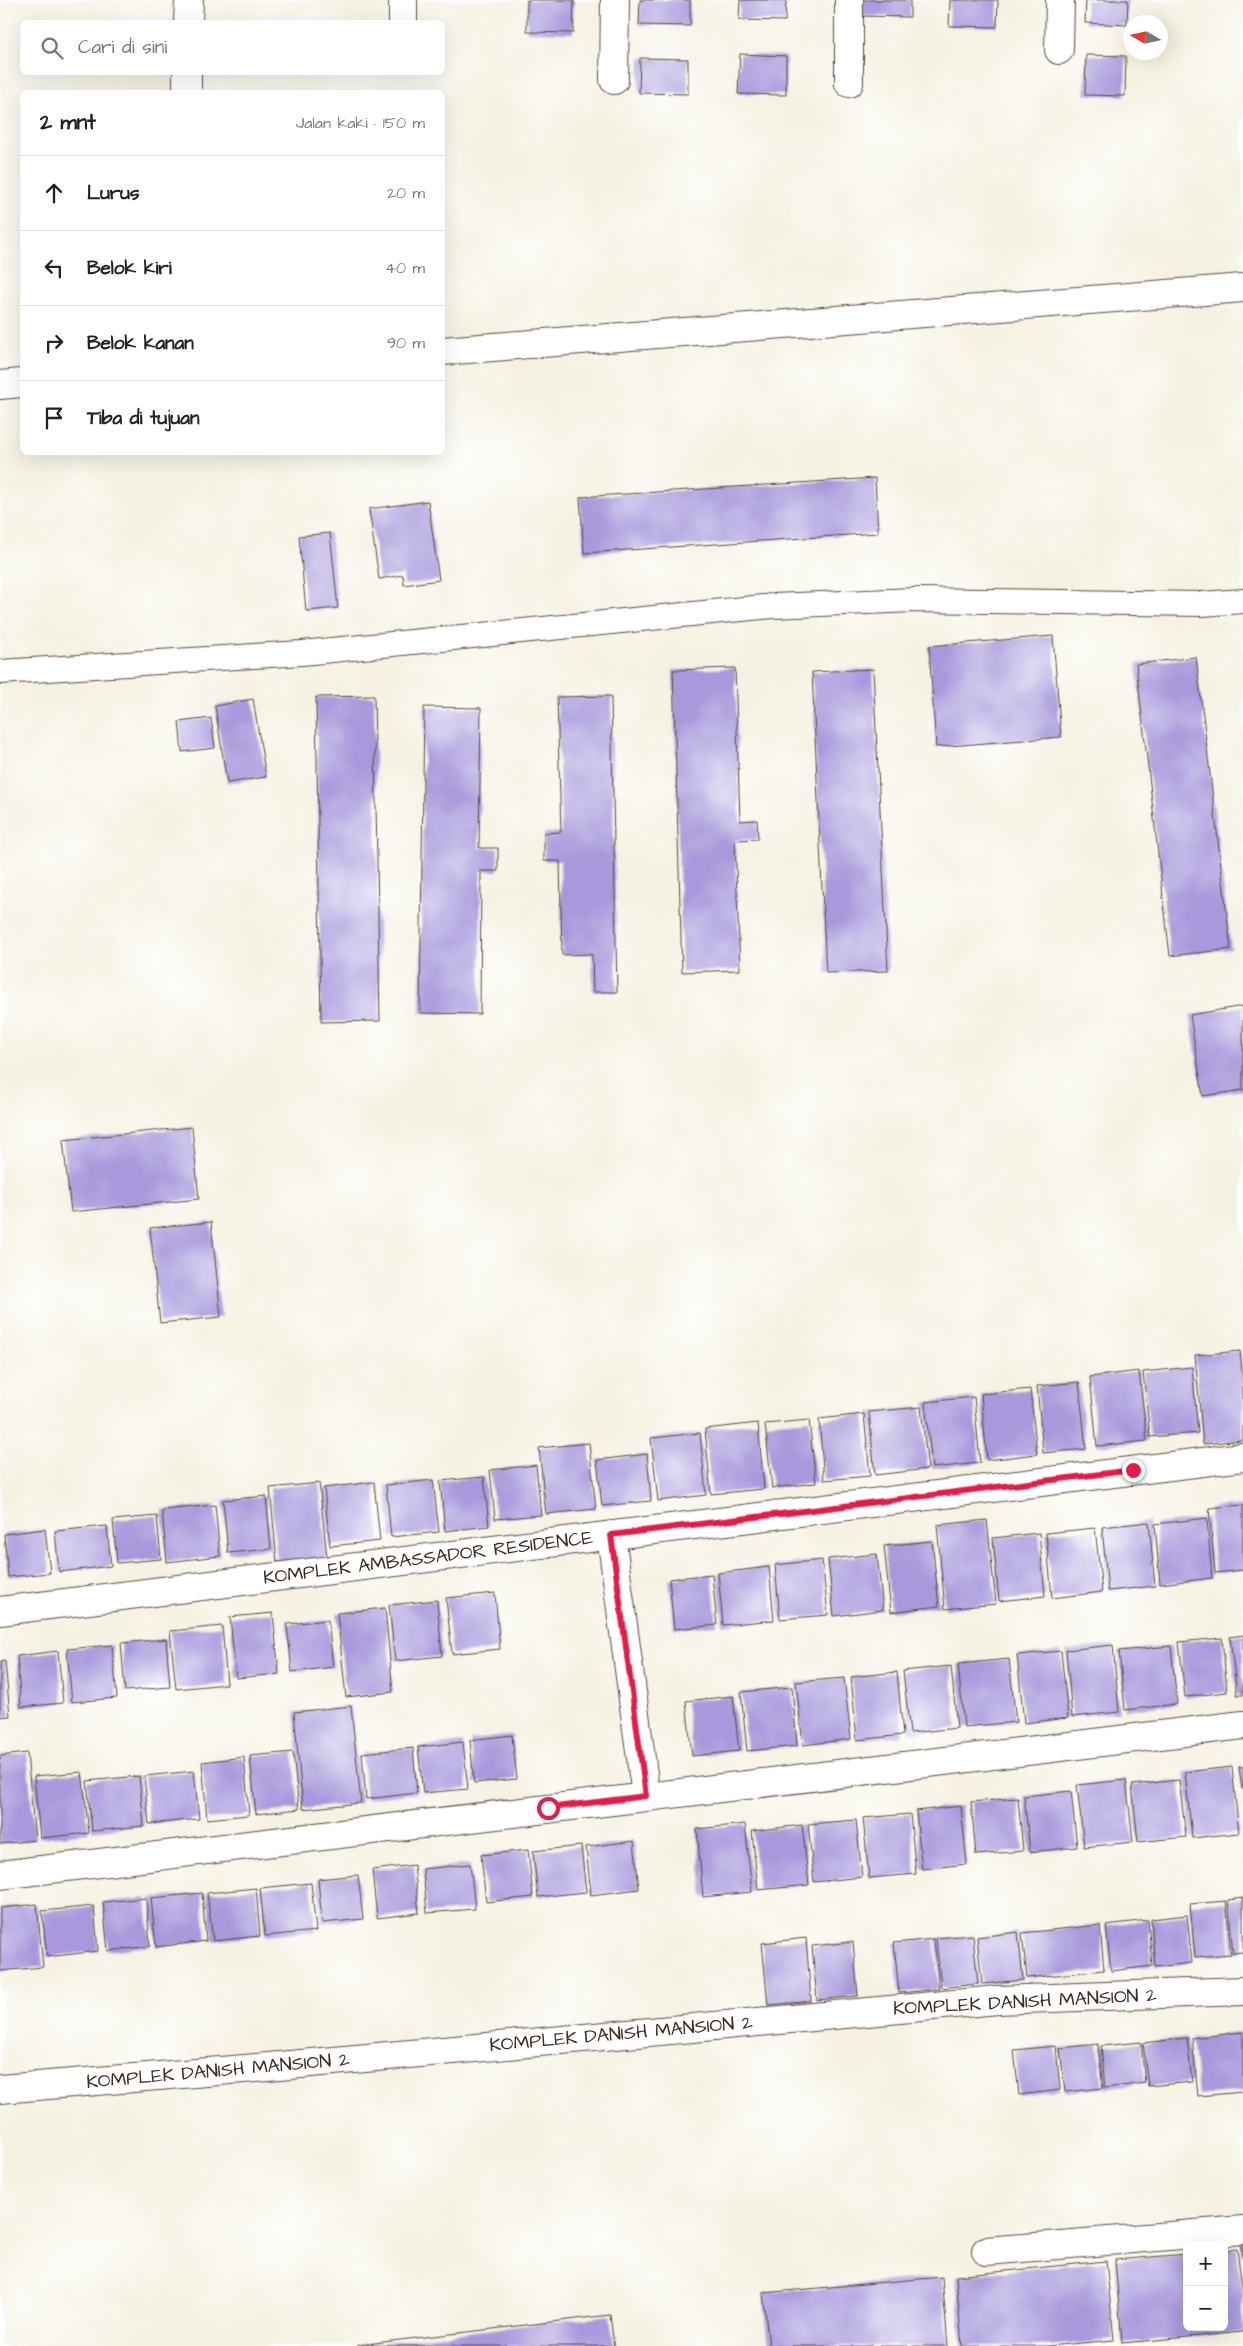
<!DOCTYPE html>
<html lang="id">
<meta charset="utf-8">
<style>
body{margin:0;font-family:"Architects Daughter",sans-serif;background:#f6f6f6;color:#222}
.controls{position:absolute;right:15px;bottom:15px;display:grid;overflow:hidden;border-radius:8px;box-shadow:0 5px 20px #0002}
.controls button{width:45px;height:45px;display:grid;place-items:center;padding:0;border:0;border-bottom:1px solid #e0e0e0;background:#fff;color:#222;font:25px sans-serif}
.compass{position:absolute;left:1123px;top:15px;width:45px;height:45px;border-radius:50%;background:#fff;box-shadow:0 5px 20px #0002;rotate:279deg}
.stop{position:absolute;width:15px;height:15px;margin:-11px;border:4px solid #e11d48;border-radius:50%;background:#fff}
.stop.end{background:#e11d48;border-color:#fff;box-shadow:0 1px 5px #0008}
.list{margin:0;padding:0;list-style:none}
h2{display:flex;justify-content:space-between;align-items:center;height:65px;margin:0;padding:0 20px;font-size:21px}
h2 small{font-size:16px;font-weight:400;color:#767676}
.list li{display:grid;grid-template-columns:32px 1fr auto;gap:15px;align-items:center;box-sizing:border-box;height:75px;padding:0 20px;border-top:1px solid #e0e0e0}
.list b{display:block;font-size:19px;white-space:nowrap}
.list em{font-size:16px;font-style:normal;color:#767676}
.icon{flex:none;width:28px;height:28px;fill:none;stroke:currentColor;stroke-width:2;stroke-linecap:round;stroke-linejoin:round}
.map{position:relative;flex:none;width:1243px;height:2346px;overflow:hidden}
.search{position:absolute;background:#fff;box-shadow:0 5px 20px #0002;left:20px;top:20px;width:425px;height:55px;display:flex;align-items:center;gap:12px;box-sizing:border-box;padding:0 18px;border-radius:8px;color:#767676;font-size:19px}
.panel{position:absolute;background:#fff;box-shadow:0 5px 20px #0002;left:20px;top:90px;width:425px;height:365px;border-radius:8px}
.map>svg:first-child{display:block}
.building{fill:#a799dc}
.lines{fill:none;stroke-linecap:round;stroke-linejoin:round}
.service-casing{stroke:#57483c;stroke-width:26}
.minor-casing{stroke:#57483c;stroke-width:30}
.service{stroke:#fff;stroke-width:24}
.minor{stroke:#fff;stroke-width:28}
.route{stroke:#e11d48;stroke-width:6}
.labels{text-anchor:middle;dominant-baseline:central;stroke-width:4;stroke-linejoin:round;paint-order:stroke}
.street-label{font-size:19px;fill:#3b2a1e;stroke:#fff}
</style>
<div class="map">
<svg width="1243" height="2346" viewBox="0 0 1243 2346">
<rect width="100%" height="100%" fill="#fff"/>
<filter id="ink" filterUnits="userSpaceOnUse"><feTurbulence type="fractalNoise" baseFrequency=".02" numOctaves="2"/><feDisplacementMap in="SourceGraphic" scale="10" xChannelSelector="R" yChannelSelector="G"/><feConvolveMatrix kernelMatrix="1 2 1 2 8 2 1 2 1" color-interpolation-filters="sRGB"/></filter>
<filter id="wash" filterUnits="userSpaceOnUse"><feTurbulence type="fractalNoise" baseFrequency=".0096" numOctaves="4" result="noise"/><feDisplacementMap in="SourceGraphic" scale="20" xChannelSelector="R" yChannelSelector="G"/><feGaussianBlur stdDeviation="1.12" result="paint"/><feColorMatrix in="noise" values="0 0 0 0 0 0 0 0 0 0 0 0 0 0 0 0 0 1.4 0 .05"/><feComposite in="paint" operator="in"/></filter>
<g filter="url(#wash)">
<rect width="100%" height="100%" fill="#f5f2e3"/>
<g id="blocks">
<path class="building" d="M527,0H574L573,33L527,32Z
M640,0H690V26L639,25Z
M740,0H786L785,21L739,20Z
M860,0H910V17L859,16Z
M950,0H998L997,27L949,26Z
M1086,0H1128L1127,25L1085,23Z
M740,54L786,56V95L738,94Z
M1086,55L1126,56L1125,96L1085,95Z
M640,58L688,59V94L639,93Z
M875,478L878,533L584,553L580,497Z
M428,501L439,580L404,585L403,575L379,579L369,509Z
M330,533L338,608L306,611L299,536Z
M1053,636L1061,737L936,747L929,646Z
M1196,657L1231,949L1170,956L1136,664Z
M735,668L740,821L757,820L758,839L735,840L740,970L682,972L673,670Z
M873,669L888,971L826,973L812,672Z
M374,696L380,1021L321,1022L316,697Z
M611,696L617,992H593L592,954L562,955L560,861H544V833L561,832L557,697Z
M253,699L266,777L227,783L215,706Z
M424,707L481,708L479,848H498V871H481L480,1014L420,1013Z
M211,718L215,748L182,752L179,722Z
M1243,1006V1090L1203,1096L1190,1015Z
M192,1127L199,1199L71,1212L63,1140Z
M211,1222L221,1317L160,1323L150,1228Z
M1240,1351L1243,1383V1440L1203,1444L1195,1355Z
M1192,1367L1198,1433L1150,1437L1143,1372Z
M1139,1371L1147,1441L1097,1446L1090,1377Z
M1079,1382L1086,1449L1043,1453L1037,1386Z
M1030,1389L1037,1454L987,1460L981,1394Z
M974,1397L980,1463L932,1468L925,1402Z
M921,1407L928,1469L875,1475L869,1412Z
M864,1414L870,1476L824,1480L819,1419Z
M809,1420L816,1483L772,1488L765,1424Z
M758,1423L764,1489L711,1494L705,1429Z
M700,1433L706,1495L658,1501L651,1438Z
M589,1443L596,1509L546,1514L539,1448Z
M647,1454L651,1501L602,1506L597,1460Z
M536,1465L541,1515L495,1519L490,1470Z
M484,1477L489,1526L445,1531L440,1481Z
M433,1480L439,1532L391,1537L386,1485Z
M374,1482L380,1541L330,1546L324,1488Z
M319,1483L327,1557L277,1562L270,1488Z
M266,1496L271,1549L228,1553L223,1500Z
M215,1505L220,1556L167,1562L162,1510Z
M1243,1505V1570L1215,1573L1209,1508Z
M157,1516L161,1559L117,1563L113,1520Z
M1207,1518L1212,1578L1160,1584L1155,1524Z
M987,1520L996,1604L945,1609L937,1525Z
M1149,1522L1155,1586L1108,1591L1102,1527Z
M107,1526L111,1566L59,1572L55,1531Z
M1095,1528L1102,1592L1052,1598L1046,1533Z
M45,1529L50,1573L8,1577L4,1534Z
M1039,1533L1045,1596L999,1601L993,1538Z
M932,1541L939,1606L891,1612L884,1546Z
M877,1554L883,1610L834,1616L828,1559Z
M822,1560L828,1615L780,1619L775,1565Z
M769,1567L774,1620L723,1625L718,1573Z
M712,1574L717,1625L674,1629L669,1579Z
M495,1593L500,1649L452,1654L446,1598Z
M437,1600L442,1656L395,1661L389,1605Z
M385,1608L393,1692L346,1697L337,1613Z
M273,1613L279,1674L236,1678L230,1617Z
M328,1620L333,1667L292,1672L287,1624Z
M222,1626L227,1684L176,1689L170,1631Z
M1243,1635V1695H1237L1230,1637Z
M1222,1638L1227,1692L1185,1697L1179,1642Z
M166,1639L170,1687L125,1691L121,1643Z
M112,1645L117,1698L72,1702L67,1649Z
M1113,1645L1119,1712L1072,1717L1066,1650Z
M1171,1646L1177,1704L1125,1710L1119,1651Z
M58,1651L63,1703L21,1707L17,1656Z
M1061,1651L1068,1718L1024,1723L1017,1655Z
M1009,1659L1016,1722L964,1727L958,1664Z
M5,1661L10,1716L0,1717V1662Z
M951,1666L957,1728L910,1733L903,1671Z
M897,1672L903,1735L857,1740L851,1677Z
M844,1678L851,1739L803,1745L796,1682Z
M792,1687L797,1746L747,1751L741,1692Z
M733,1696L739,1751L692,1756L686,1701Z
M351,1706L361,1803L303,1809L294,1712Z
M512,1735L517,1779L474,1783L470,1740Z
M463,1742L468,1789L423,1793L418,1747Z
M413,1748L417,1793L366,1799L362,1753Z
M293,1752L299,1809L256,1814L250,1756Z
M27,1753L35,1840L0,1844V1756Z
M244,1757L249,1815L207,1819L202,1762Z
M1232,1767L1239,1833L1192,1838L1185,1772Z
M1239,1767H1243V1789H1242Z
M194,1771L199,1819L149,1824L144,1776Z
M82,1772L89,1833L40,1838L34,1776Z
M139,1776L144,1826L92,1831L87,1781Z
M1126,1780L1133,1842L1084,1847L1077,1785Z
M1179,1780L1186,1837L1138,1842L1132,1785Z
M1071,1791L1077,1847L1030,1852L1024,1796Z
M1018,1798L1023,1851L976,1855L971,1802Z
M961,1806L967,1864L922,1869L916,1811Z
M910,1814L916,1874L869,1878L863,1818Z
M856,1820L862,1877L814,1882L808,1824Z
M745,1824L752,1892L703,1897L697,1829Z
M802,1825L809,1885L758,1890L752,1831Z
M634,1841L639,1889L591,1895L586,1847Z
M581,1846L586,1892L538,1897L533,1851Z
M528,1850L533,1897L486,1902L481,1855Z
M470,1864L475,1909L427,1913L423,1869Z
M414,1865L419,1913L377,1918L372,1870Z
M358,1875L363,1919L322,1923L318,1879Z
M311,1883L316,1931L265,1936L260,1888Z
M256,1888L260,1936L213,1941L207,1893Z
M202,1893L206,1941L156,1947L151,1898Z
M146,1898L150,1946L108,1951L103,1902Z
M1243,1898V1952L1233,1953L1228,1900Z
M1226,1901L1231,1954L1195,1957L1190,1904Z
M37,1904L43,1967L0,1971V1908Z
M94,1906L98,1951L47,1957L42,1911Z
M1187,1915L1192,1963L1155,1967L1151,1919Z
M1148,1920L1152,1966L1111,1971L1106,1925Z
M1100,1925L1104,1970L1027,1978L1022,1933Z
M1018,1932L1023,1980L982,1984L977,1937Z
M973,1935L978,1984L941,1988L936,1938Z
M806,1938L811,2001L768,2005L762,1943Z
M934,1939L939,1989L899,1993L894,1943Z
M853,1942L858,1996L817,2000L812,1946Z
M1243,2032V2092L1198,2096L1192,2038Z
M1187,2038L1192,2082L1148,2086L1143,2043Z
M1141,2042L1145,2083L1105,2088L1101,2046Z
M1098,2044L1103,2088L1065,2092L1060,2048Z
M1056,2046L1060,2090L1019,2095L1014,2050Z
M1243,2237V2257H1242L1240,2238Z
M1237,2249L1243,2295V2332L1122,2343L1115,2260L1187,2254V2327H1224V2250Z
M1106,2261L1114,2340L1048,2346H962L956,2276Z
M942,2277L948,2346H769L763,2293Z
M610,2315L614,2346H358V2345Z"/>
</g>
</g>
<g filter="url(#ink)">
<use href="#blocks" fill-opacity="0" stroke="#57483c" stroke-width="1"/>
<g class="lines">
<defs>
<path id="service" d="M0,672L302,653L773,606L914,600L1202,604L1243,601"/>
<path id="minor" d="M849,0V83
M188,22L189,0
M403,22V0
M1059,50L1060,0
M614,80L615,0
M187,92V72
M442,351L1243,288
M0,385L22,383
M611,1535L646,1796
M0,1611L1243,1457
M0,1875L1243,1725
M0,2089L268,2067L998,2000L1243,1991
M986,2251L1243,2230"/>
</defs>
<use href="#service" class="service-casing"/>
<use href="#minor" class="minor-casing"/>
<use href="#service" class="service"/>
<use href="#minor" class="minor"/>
</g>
</g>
<g class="lines" filter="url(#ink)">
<path class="route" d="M548,1808L646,1796L611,1535L1133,1470"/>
</g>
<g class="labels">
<g class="street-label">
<text transform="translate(428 1558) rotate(-7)">KOMPLEK AMBASSADOR RESIDENCE</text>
<text transform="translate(1025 2002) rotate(-3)">KOMPLEK DANISH MANSION 2</text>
<text transform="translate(621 2034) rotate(-5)">KOMPLEK DANISH MANSION 2</text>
<text transform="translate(218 2071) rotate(-5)">KOMPLEK DANISH MANSION 2</text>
</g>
</g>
</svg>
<div class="controls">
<button>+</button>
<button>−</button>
</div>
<svg class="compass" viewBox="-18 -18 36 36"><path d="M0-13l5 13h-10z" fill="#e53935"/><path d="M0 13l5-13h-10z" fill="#767676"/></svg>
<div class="stop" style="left:548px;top:1808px"></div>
<div class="stop end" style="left:1133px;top:1470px"></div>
<div class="search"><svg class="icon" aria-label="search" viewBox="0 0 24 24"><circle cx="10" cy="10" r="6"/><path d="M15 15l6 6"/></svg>Cari di sini</div>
<section class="panel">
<h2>2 mnt<small>Jalan kaki · 150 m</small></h2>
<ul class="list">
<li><svg class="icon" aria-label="ahead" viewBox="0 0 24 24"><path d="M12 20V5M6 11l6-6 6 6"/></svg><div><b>Lurus</b></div><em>20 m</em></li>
<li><svg class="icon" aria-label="left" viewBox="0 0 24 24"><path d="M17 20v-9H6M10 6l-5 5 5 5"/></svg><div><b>Belok kiri</b></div><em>40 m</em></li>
<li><svg class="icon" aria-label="right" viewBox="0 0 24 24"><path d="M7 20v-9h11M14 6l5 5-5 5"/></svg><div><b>Belok kanan</b></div><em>90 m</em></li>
<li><svg class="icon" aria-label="arrive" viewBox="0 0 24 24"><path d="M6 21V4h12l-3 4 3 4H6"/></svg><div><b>Tiba di tujuan</b></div></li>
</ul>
</section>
</div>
